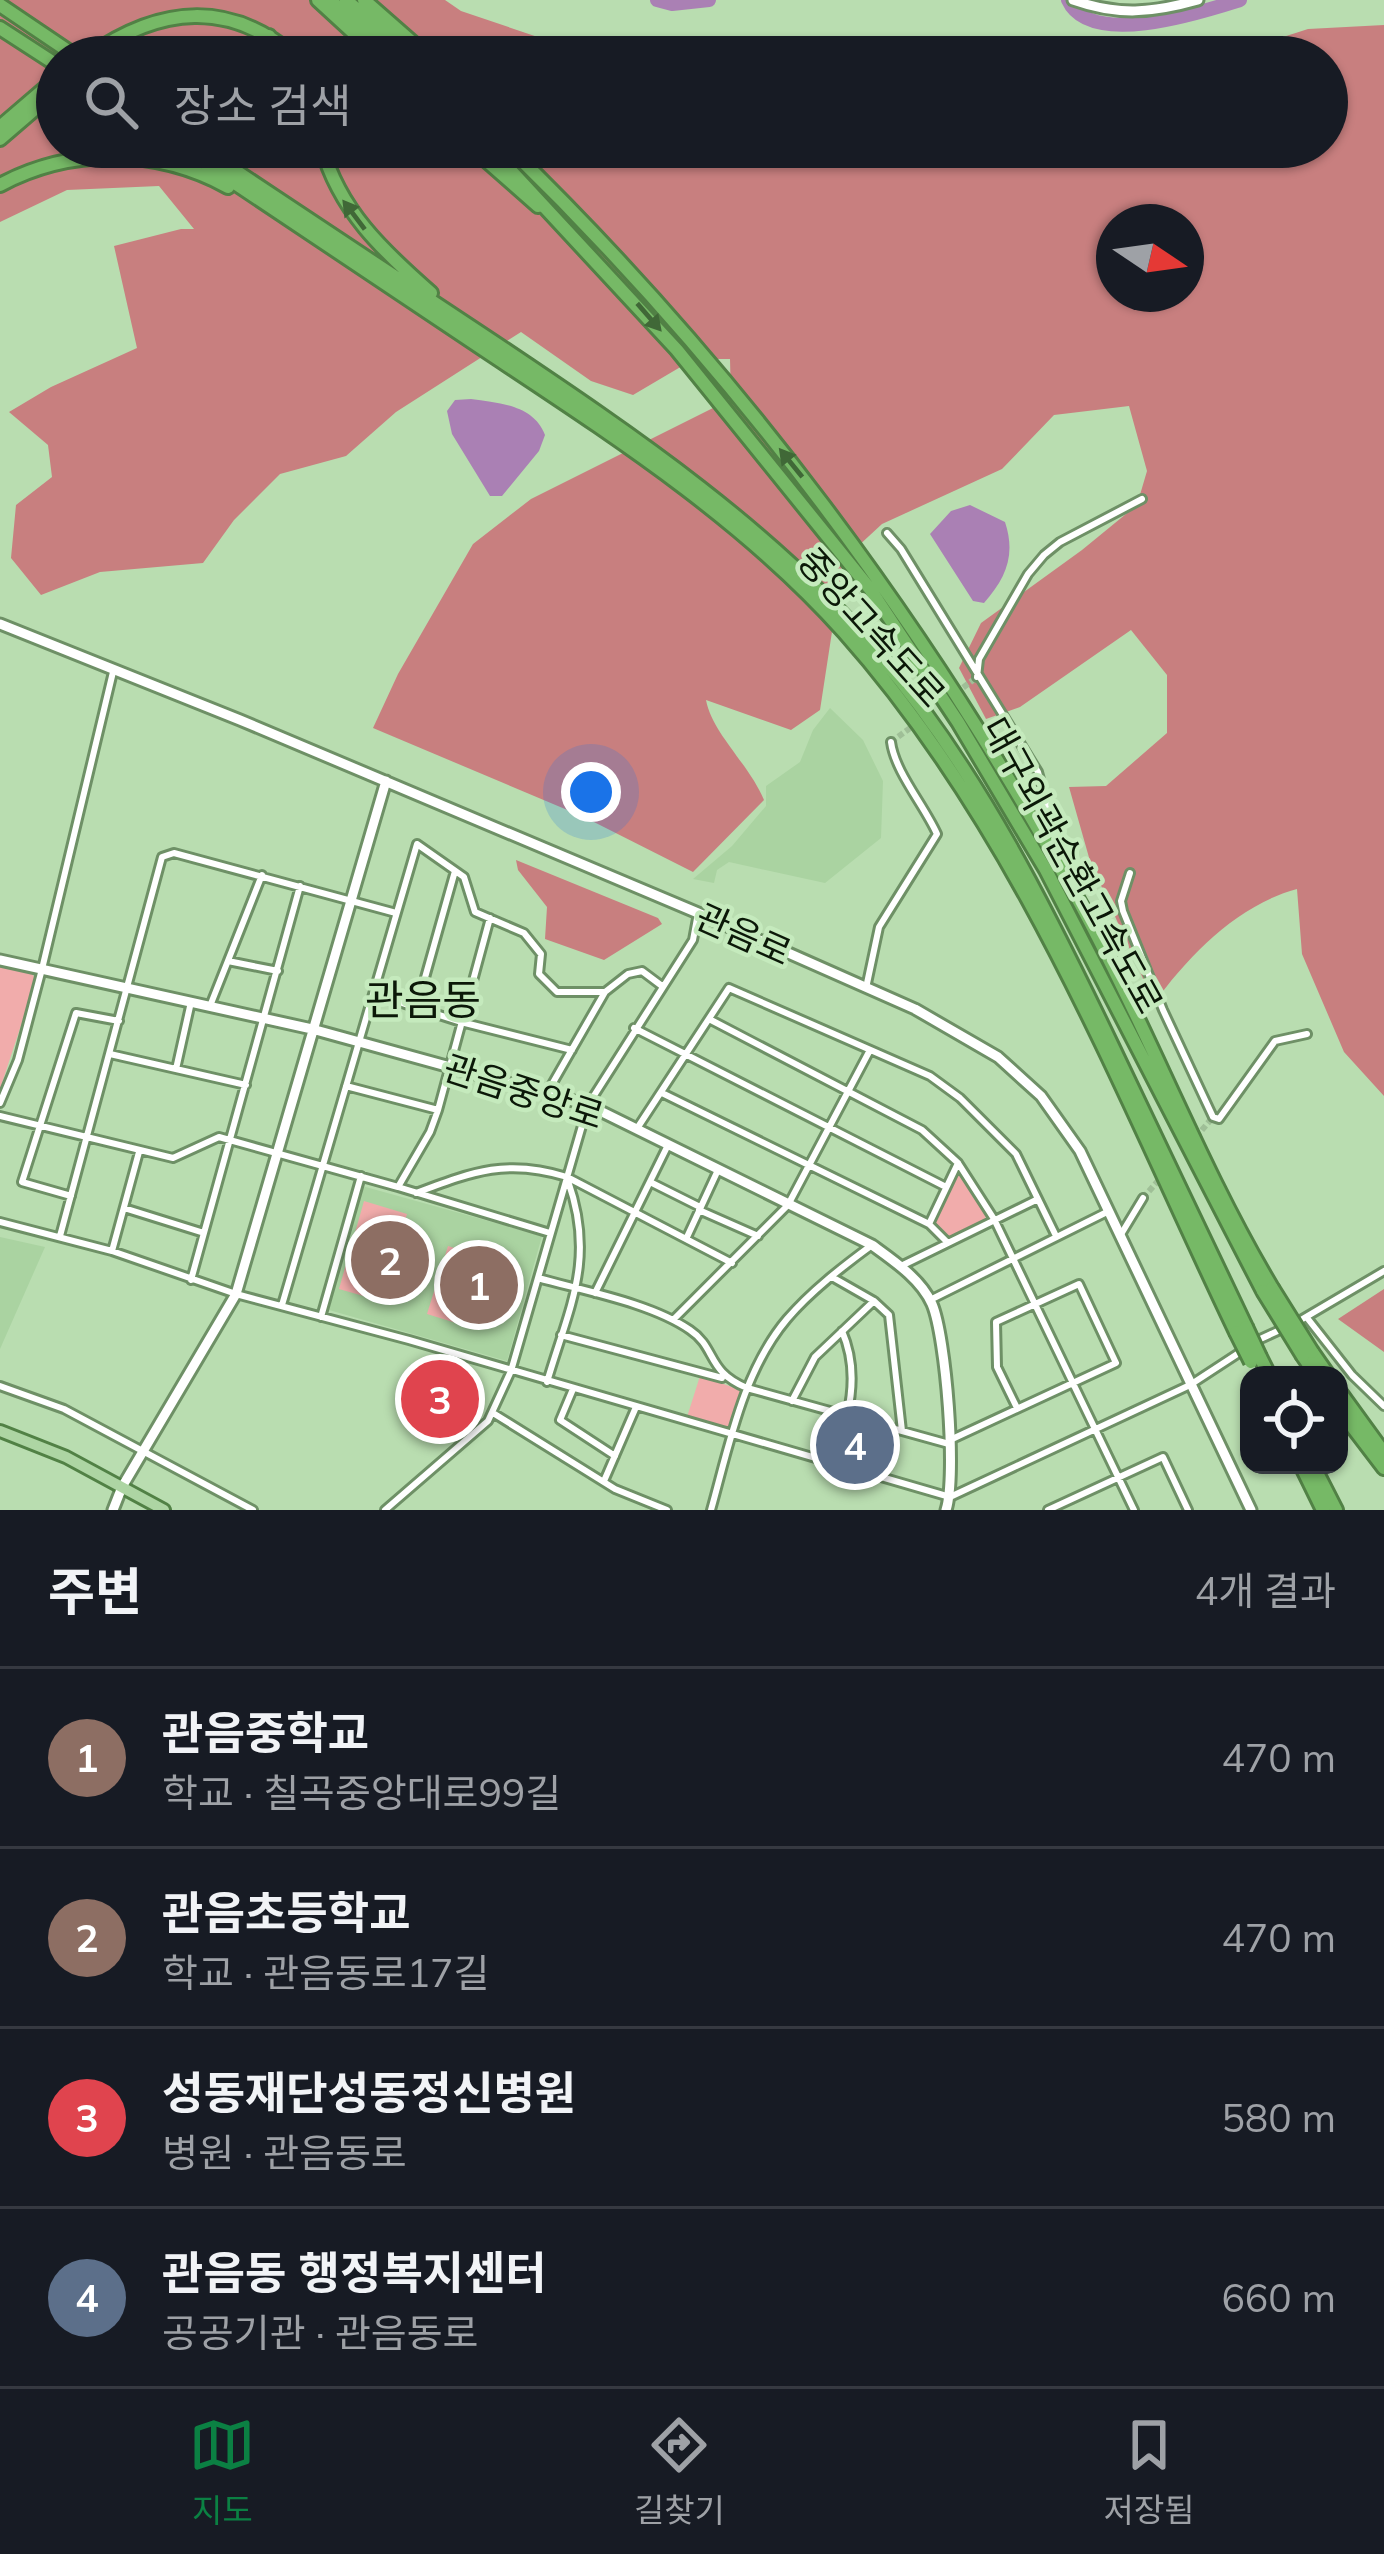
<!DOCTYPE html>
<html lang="ko">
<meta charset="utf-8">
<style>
body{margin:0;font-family:Mulish,"Noto Sans KR",sans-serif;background:#242831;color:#f1f3f6}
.controls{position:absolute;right:36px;bottom:36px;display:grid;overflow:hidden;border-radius:24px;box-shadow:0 3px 9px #0004}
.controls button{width:108px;height:108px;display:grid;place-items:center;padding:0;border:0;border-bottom:3px solid #363941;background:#171b24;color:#f1f3f6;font:60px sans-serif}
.compass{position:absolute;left:1096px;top:204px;width:108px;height:108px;border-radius:50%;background:#171b24;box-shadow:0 3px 9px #0004;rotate:103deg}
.you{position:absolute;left:591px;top:792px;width:42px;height:42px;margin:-30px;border:9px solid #fff;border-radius:50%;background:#1a73e8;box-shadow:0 0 0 18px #1a73e833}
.badge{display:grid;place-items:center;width:78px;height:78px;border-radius:50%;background:#0b8043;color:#fff;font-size:39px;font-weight:700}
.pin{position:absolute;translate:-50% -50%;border:6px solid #fff;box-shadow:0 3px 12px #0006}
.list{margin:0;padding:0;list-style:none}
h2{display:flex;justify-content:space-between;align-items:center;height:156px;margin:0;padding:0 48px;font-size:51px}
h2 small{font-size:39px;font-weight:400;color:#9ea1a6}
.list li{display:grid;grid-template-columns:78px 1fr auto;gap:36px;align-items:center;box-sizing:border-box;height:180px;padding:0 48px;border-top:3px solid #363941}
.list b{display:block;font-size:45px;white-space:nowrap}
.list p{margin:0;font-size:39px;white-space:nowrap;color:#9ea1a6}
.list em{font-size:39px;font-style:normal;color:#9ea1a6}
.icon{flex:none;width:66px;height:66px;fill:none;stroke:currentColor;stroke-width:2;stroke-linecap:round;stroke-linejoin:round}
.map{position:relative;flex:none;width:1384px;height:1510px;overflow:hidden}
.search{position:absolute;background:#171b24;box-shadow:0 3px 9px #0004;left:36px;right:36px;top:36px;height:132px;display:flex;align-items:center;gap:30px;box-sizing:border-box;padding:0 42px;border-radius:66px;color:#9ea1a6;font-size:45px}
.sheet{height:876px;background:#171b24}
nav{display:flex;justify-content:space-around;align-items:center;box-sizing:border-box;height:168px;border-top:3px solid #363941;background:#171b24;font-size:33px;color:#9ea1a6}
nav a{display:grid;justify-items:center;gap:6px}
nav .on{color:#0b8043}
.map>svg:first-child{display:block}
.built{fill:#aad3a1}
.green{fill:#f1acab}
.forest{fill:#c87f7f;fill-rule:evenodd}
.water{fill:#aa80b4}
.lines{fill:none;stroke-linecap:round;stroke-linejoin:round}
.river{stroke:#aa80b4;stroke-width:14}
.street-tunnel{stroke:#9fbf97;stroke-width:6;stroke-dasharray:6 3;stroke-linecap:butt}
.street-casing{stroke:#6e9066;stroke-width:12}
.secondary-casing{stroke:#6e9066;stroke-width:15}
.primary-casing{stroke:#518145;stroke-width:16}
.highway-casing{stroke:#518145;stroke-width:18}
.street{stroke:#fff;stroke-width:6}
.secondary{stroke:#fff;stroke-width:9}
.primary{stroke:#add5a3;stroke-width:10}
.highway{stroke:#76b966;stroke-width:12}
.highway-bridge-casing{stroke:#518145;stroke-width:18;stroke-linecap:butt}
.highway-bridge{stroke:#76b966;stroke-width:12}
.oneway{fill:#406837}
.labels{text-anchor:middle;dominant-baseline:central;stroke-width:9;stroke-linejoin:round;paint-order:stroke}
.street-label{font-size:36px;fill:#0b1808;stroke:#c5eabd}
.quarter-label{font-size:42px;fill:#0b1808;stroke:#c5eabd}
</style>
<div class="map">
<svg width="1384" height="1510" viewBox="0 0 1384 1510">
<rect width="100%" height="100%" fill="#b9ddb0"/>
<path class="built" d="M830,708L863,740L883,781L881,838L825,883L729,862L717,870L714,883L693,879L732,846L766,806V786L800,762L813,730Z
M362,1186L542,1236L507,1361L329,1310Z
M0,1237L45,1247L0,1349Z"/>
<path class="green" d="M0,965L31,972L36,980L0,1089Z
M956,1175H964L987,1214L984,1221L953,1237L946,1235L933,1220Z
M364,1201L407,1214L381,1301L339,1289Z
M448,1246L490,1259L469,1327L427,1314Z
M700,1376L741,1390L730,1425L724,1429L687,1417Z"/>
<path class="forest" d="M0,0H445L461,11L597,57H57V147H1327V57H1221L1308,29L1384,25V1096L1344,1052L1302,954L1297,889C1238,905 1190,954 1154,1003L1090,861L1069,787L1106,786L1167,733V675L1131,630L1020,707L986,719L959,668L981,623L1082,550L1137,505L1147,471L1129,406L1054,415L1002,469L882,524L843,560L820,710L791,730L706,700C712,733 749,764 764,800L693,872L584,817L373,728L398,674L473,544L531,499L731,399L730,359H694L633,395L591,381L521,332L396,412L346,456L280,474L234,520L203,563L100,572L41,595L11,558L16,505L52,477L48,445L9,412L51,387L137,348L114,246L181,229H194L159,186L67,190L0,222ZM1114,222H1186V294H1114Z
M516,860L658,918L662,924L604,960L545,939L547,907L518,870Z
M1384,1289V1352L1338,1319Z"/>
<path class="water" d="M471,399C499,403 534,405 545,435L539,451L502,496H490L452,434L447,411L455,400Z
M970,505L1005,522C1016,555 1006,578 984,603L973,601L930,534L951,511Z"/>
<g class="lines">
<path class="river" d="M657,0L672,4L709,0
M1068,0C1090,49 1202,12 1240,0"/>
<path class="street-tunnel" d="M956,693L977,677
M891,742L917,723
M1196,1137L1213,1117
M1143,1198L1164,1174"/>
<defs>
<path id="street" d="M887,533L901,549L1038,772L1050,816
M977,677L979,659L1028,574L1044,555L1060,542L1142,499
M1130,873L1121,901L1123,911L1163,1010L1213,1117L1219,1119L1275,1041L1307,1034
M228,961L278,971
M866,988L879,927L937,834C924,805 895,772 891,742
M374,994L461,1022L572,1050
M210,1006L262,875
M417,1006L455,871
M709,1019L922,1130L958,1163L994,1219L1134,1510
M634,1028L946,1187
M110,1054L246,1085
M176,1069L191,1002
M346,1086L438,1110
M547,1093L605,992
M662,1093L929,1224L947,1242
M0,1103L18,1060L42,969L113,672
M0,1116L173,1158L219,1137L398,1187L430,1132L438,1110L490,918
M638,1127L729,988L930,1076L960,1098L1016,1154L1056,1236
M650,1182L700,1207
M398,1187L550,1233
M416,1193C472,1172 507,1158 567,1177L732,1263
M71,1196L22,1182L76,1013L119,1021
M124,1208L204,1233
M699,1210L758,1236
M0,1222L112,1251L236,1294L409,1340L950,1497L1190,1385L1245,1349
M929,1224L958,1163
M60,1236L162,857L174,853L396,913
M1120,1236L1143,1198
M687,1237L718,1170
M112,1251L139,1152
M901,1266L1038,1199
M832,1277L874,1301L889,1315L902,1431
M538,1278C584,1291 651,1303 690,1330C717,1348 706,1371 747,1388L949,1444
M191,1280L300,886
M595,1293L668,1145
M930,1300L1109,1211
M282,1305L417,844L464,877L475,912L524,933L541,954L539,974L557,992H605L628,974L642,971L662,986
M321,1317L361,1176
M1308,1319L1352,1375L1384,1406
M673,1320L788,1205L870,1050
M1294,1324L1384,1271
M561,1335L722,1378
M1256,1341L1282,1329
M547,1382C569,1307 596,1260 568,1181
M0,1386L64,1409L253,1510
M573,1389L560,1420L615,1456
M792,1401L815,1357L874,1301
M493,1413L615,1489L667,1510
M950,1440L1116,1363L1079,1284L996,1322L997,1367L1017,1408
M833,1464C847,1420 862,1377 842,1331
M604,1481L636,1407
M385,1510L488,1421L511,1371L588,1105L693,940L698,913
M711,1510C729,1446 743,1371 787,1319C811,1291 842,1267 872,1245
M1048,1510L1163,1457L1188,1510"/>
<path id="secondary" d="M1073,0C1118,16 1152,13 1198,0
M0,624L240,720L698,913L915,1009L998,1057L1041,1096L1080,1151L1251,1510
M0,960L312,1029L588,1105L872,1245C894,1261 921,1279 932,1304C946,1337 957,1476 946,1510
M113,1510L122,1487L236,1294L386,781"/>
<path id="primary" d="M0,1431L66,1457L164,1510"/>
<path id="highway" d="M318,0L380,57
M330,0L395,57
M346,0L412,57
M364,0L429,57
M0,5L77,57
M0,28L57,65
M269,36L282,57
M87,57C161,5 230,0 296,57
M0,127L57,78
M0,139L57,90
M181,147C283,216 386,284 489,353C614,436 743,519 844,632C1023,833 1121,1092 1236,1332
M200,147C298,213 397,278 495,343C634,436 773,530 882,658C980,774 1048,912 1113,1048C1157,1141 1202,1234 1246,1327
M322,147C339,210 383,251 431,293
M471,147L538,206
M489,147L677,350L870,589L958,722L1046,870L1263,1291
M508,147C736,368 929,627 1081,905C1149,1030 1199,1166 1272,1288
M0,185C71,147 157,148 228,187
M1312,1352L1328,1375
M1303,1356L1316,1375
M1260,1357L1269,1375
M1339,1391L1384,1453
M1339,1409L1384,1468
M1301,1465L1323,1510
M1313,1465L1336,1510"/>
</defs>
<use href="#street" class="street-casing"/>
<use href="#secondary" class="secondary-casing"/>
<use href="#primary" class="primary-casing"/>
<use href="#highway" class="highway-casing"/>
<use href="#street" class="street"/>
<use href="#secondary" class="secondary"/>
<use href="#primary" class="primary"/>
<use href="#highway" class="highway"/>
<defs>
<path id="highway-bridge" d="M1272,1288L1312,1352
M1263,1291L1303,1356
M1246,1327L1260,1357
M1236,1332L1251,1362"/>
</defs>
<use href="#highway-bridge" class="highway-bridge-casing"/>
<use href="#highway-bridge" class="highway-bridge"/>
</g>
<defs><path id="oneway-solid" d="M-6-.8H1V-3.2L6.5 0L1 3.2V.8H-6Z" transform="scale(3)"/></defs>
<g class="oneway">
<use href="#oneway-solid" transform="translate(354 215) rotate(-127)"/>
<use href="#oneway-solid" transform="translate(649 317) rotate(49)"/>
<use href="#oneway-solid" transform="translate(791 463) rotate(-129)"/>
</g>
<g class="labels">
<g class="street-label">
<text transform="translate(872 627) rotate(48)">중앙고속도로</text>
<text transform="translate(1073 865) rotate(61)">대구외곽순환고속도로</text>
<text transform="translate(744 934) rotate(24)">관음로</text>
<text transform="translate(524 1091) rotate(18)">관음중앙로</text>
</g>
<g class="quarter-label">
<text x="423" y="999">관음동</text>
</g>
</g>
</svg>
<div class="controls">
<button><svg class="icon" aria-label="locate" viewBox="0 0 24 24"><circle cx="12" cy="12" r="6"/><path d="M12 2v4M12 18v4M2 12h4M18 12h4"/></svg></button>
</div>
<svg class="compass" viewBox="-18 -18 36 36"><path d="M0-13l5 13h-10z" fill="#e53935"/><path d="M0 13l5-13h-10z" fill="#9ea1a6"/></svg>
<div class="you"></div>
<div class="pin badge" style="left:479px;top:1285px;background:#8d6e63">1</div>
<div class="pin badge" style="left:390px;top:1260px;background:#8d6e63">2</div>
<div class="pin badge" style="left:440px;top:1399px;background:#e0444e">3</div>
<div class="pin badge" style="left:855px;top:1445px;background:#5c6f8a">4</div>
<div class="search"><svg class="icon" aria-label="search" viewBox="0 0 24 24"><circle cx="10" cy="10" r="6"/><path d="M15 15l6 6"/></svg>장소 검색</div>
</div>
<section class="sheet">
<h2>주변<small>4개 결과</small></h2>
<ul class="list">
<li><span class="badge" style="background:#8d6e63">1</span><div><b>관음중학교</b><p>학교 · 칠곡중앙대로99길</p></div><em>470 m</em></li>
<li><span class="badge" style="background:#8d6e63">2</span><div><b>관음초등학교</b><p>학교 · 관음동로17길</p></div><em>470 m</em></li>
<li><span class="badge" style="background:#e0444e">3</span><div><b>성동재단성동정신병원</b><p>병원 · 관음동로</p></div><em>580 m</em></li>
<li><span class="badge" style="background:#5c6f8a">4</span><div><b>관음동 행정복지센터</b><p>공공기관 · 관음동로</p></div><em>660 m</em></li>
</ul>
</section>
<nav>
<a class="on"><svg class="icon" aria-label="map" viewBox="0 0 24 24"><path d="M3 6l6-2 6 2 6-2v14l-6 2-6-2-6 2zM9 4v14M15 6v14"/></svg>지도</a>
<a><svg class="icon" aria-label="directions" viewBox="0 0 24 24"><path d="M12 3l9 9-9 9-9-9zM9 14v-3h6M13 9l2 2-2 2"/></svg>길찾기</a>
<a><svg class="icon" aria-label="saved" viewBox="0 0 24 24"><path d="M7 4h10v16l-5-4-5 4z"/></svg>저장됨</a>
</nav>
